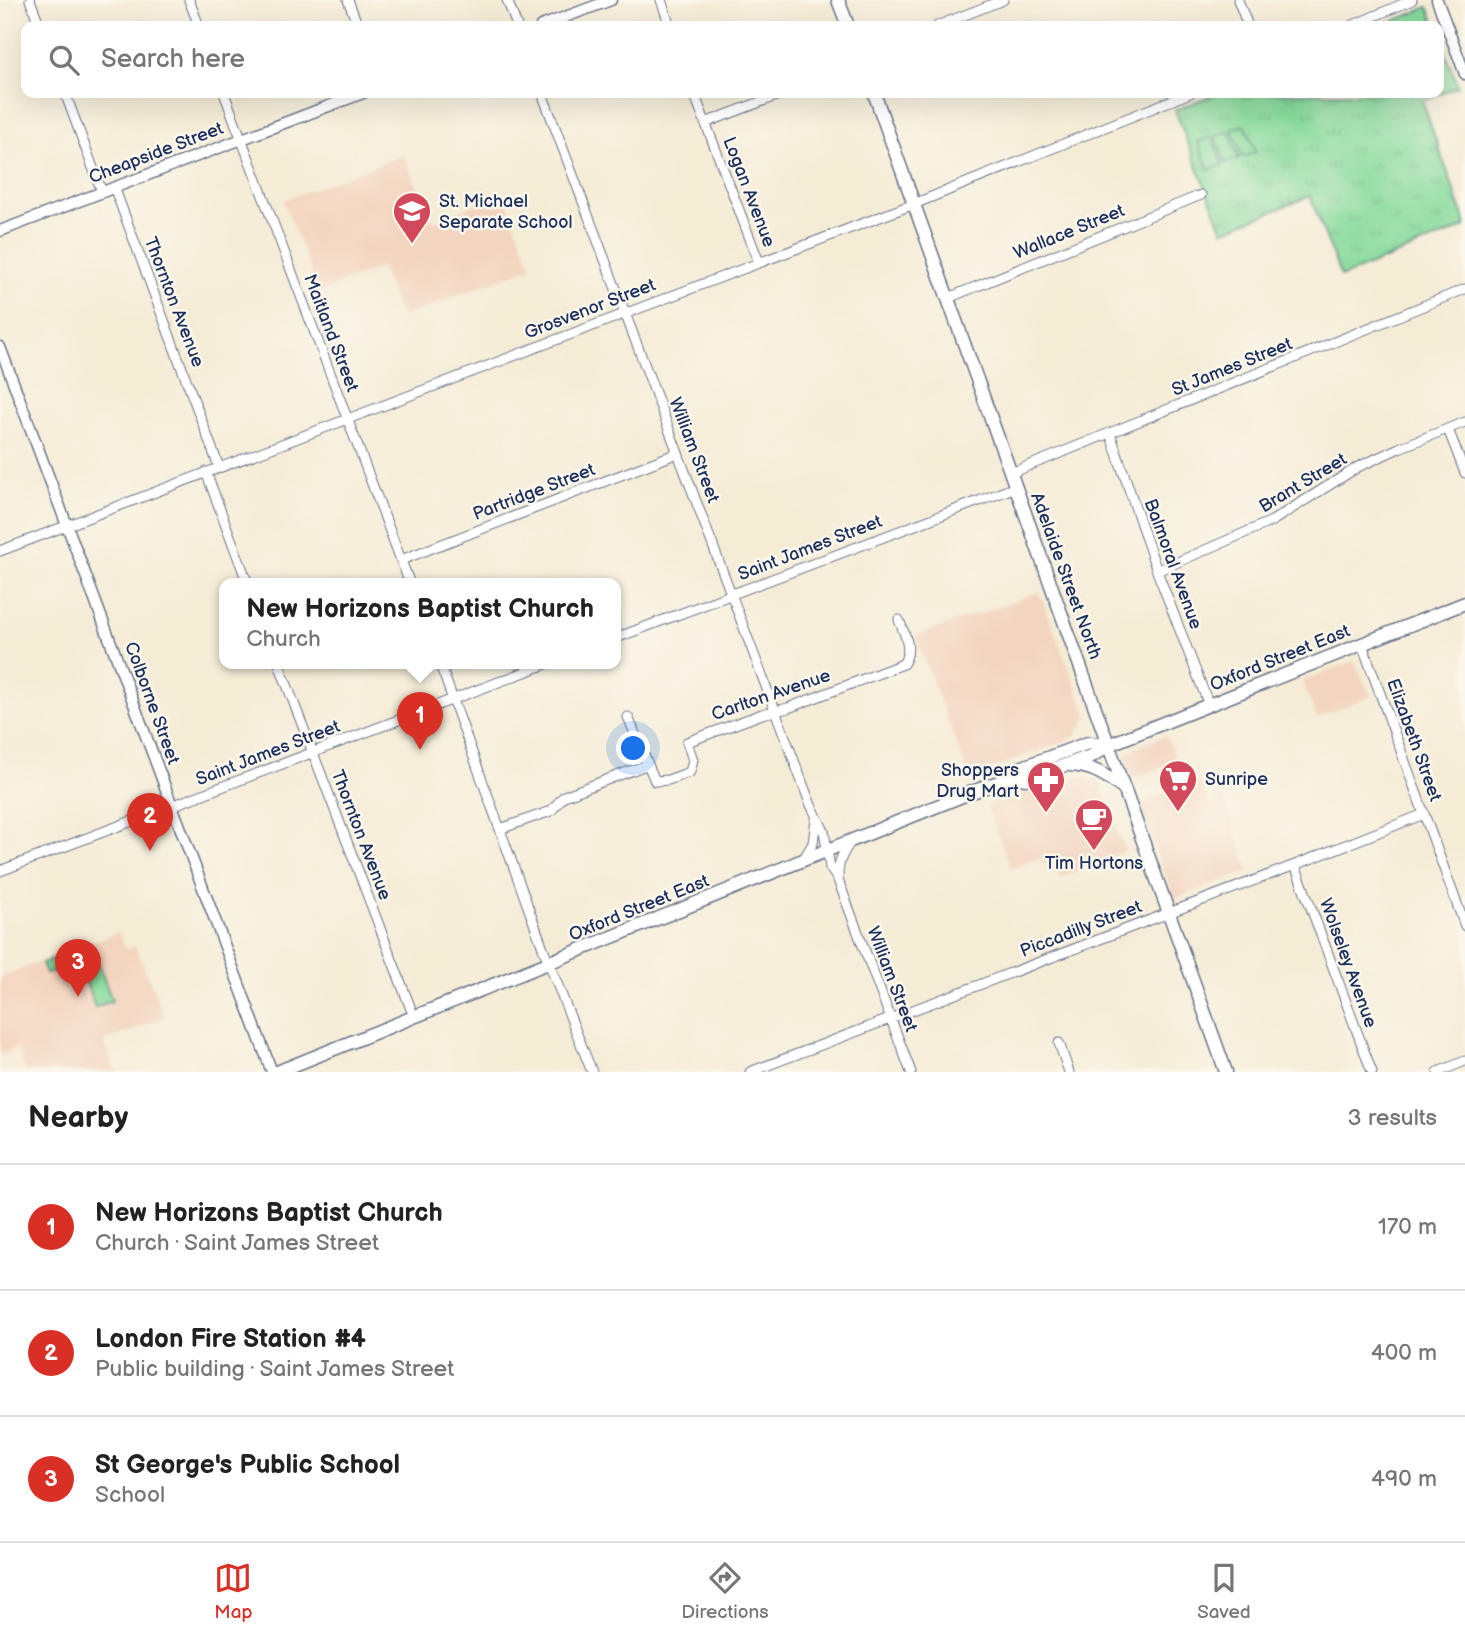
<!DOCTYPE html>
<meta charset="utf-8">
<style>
body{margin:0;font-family:"Balsamiq Sans",sans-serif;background:#f2f2f2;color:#222}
.you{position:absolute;left:634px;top:749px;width:24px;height:24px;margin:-18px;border:5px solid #fff;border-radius:50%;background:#1a73e8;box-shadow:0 0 0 10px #1a73e833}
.badge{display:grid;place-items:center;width:46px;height:46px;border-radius:50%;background:#d93025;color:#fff;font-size:23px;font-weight:700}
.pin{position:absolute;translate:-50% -58px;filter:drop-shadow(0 2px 4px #0008)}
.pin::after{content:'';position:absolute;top:37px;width:24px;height:21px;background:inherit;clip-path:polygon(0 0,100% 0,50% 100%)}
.popup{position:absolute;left:219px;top:578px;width:402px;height:91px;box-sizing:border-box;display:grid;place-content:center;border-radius:14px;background:#fff;filter:drop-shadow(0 2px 5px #0005);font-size:23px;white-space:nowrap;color:#767676}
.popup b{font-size:26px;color:#222}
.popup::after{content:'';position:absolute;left:50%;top:100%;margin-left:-14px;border:14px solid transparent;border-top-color:#fff}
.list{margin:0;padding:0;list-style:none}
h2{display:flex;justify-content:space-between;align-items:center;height:91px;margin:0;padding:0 28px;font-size:30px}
h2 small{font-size:23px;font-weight:400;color:#767676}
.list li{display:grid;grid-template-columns:46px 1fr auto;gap:21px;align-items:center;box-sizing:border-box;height:126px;padding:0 28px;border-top:2px solid #e0e0e0}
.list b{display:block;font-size:26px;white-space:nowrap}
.list p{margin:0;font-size:23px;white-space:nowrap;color:#767676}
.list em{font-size:23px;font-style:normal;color:#767676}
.icon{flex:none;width:38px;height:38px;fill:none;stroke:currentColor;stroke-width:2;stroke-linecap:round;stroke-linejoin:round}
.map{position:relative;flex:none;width:1465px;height:1072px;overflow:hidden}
.search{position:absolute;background:#fff;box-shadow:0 7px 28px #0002;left:21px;right:21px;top:21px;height:77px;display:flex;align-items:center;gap:18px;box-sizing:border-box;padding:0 24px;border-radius:14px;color:#767676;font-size:26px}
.sheet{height:469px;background:#fff}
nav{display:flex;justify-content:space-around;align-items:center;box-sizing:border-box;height:98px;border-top:2px solid #e0e0e0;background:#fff;font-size:19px;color:#767676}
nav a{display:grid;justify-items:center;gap:4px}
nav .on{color:#d93025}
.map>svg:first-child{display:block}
.built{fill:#f3d4be}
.park{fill:url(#park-tufts);stroke:#51847d;stroke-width:2}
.pitch{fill:#87da9c;stroke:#51847d;stroke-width:2}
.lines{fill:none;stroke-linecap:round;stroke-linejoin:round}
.minor-casing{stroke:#677188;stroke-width:11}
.tertiary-casing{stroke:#677188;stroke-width:13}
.secondary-casing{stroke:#677188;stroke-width:15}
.minor{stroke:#fff;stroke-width:9}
.tertiary{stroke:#fff;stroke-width:10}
.secondary{stroke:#fff;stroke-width:12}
.labels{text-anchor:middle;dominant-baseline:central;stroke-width:5;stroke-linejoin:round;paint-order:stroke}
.street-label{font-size:18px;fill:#1b2f5e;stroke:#fbf7ec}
.poi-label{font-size:18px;fill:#1b2f5e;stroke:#fbf7ec;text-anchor:start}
</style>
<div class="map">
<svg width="1465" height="1072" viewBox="0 0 1465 1072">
<defs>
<pattern id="park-tufts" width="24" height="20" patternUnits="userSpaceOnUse" patternTransform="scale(1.75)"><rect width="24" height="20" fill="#87da9c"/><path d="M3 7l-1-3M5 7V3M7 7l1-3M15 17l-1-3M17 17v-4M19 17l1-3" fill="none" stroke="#74bb89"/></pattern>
</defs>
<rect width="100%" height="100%" fill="#fbf7ec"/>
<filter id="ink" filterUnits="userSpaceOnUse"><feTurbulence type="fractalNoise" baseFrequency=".0143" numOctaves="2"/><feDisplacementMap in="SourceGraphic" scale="14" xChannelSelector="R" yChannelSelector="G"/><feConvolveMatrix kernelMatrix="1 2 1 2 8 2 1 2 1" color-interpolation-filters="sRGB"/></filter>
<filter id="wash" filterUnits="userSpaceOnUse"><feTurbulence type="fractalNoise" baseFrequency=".00686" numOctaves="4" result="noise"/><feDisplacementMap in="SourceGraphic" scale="28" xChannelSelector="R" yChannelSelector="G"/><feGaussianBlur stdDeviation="1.57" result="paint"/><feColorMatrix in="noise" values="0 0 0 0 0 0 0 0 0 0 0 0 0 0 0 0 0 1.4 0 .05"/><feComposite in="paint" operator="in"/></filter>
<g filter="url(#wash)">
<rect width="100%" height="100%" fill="#f5ecd6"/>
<path class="built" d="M403,155L433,222L503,193L532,267L401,317L381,267L319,292L283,200Z
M1039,592L1088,718L1073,738L969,777L915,636Z
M1354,661L1371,696L1317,718L1302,681Z
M1166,735L1177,761L1132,779L1124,753Z
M1082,776L1100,782L1125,851L1060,878L1053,862L1043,864L1041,857L1011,869L987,806Z
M1199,780L1209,803L1223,798L1249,871L1174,899L1139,804Z
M119,932L126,950L135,946L165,1017L104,1041L116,1072H33L31,1069L26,1071L18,1048L0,1055V977Z"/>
<path class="park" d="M1428,7L1436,26H1381Z
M1439,35L1458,86L1422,101L1465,221V227L1341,277L1310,196L1223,231L1175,110L1218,93H1439Z
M66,954L70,966L46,974L42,963Z"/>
<path class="pitch" d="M1245,125L1256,152L1243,157L1232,129Z
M1229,131L1239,158L1226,163L1215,136Z
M1212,137L1223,165L1209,170L1198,142Z
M98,963L112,1001L95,1007L81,969Z"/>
</g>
<g filter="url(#ink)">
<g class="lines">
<defs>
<path id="minor" d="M30,0L40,26
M189,0L199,26
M348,0L358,26
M507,0L517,26
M661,0L670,26
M1238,0L1248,26
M937,26L1003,0
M1351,26L1412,0
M65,93L102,192
M224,93L410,584
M542,93L810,803L824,831L830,868L838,880L911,1072
M694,93L759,262
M705,123L784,93
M114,187L219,467
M948,298L1201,195
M1448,429L1465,473
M1110,433L1157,571L1209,705
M206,472L248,584
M1011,473L1465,289
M0,551L914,204L1190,93
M401,560L678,453
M1157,571L1272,521L1358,467L1399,448L1465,422
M616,638L1016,487
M1362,644L1465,926
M279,664L414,1017
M440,664L543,948L592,1072
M628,717L655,781L668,780L690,772L693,760L687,742L762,714L788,708L903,664C913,649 905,635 899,620
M500,829L551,811L564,796L646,765
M803,860L813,843L816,819
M1295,865L1372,1072
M0,871L546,664
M838,878C838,864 841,855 850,843
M1059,1043L1069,1072
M750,1072L1295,865L1424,814
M1438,1072L1465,1061"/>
<path id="tertiary" d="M1437,0L1465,74
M541,26L611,0
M0,231L363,93
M0,347L272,1072"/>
<path id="secondary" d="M838,0L848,26
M874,93L1226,1072
M1070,765C1093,766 1107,776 1125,790
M1014,776L1020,768L1088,743L1108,745
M277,1072L972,792L1014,776L1025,779L1094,755L1108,745L1465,603"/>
</defs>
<use href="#minor" class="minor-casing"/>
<use href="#tertiary" class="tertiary-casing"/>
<use href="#secondary" class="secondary-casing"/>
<use href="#minor" class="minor"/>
<use href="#tertiary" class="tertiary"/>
<use href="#secondary" class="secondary"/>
</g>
</g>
<defs>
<symbol id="school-pin" viewBox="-11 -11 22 30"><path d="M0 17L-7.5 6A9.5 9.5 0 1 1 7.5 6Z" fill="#d1495b" stroke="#fbf7ec"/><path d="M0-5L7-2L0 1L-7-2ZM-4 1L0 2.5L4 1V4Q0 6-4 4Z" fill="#fff"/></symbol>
<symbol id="supermarket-pin" viewBox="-11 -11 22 30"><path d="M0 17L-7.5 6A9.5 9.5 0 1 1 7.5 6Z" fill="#d1495b" stroke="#fbf7ec"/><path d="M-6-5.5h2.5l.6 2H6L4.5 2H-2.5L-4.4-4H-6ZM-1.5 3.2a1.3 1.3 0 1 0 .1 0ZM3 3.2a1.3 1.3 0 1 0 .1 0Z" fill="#fff"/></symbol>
<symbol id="pharmacy-pin" viewBox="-11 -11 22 30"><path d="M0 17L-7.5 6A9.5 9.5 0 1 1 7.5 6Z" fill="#d1495b" stroke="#fbf7ec"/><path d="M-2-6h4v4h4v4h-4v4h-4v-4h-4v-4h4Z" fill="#fff"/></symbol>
<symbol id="cafe-pin" viewBox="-11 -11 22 30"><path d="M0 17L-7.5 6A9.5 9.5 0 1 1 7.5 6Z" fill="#d1495b" stroke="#fbf7ec"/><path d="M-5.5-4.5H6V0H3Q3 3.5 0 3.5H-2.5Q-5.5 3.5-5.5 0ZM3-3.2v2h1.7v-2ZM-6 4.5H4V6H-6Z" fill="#fff"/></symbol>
</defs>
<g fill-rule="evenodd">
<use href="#school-pin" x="390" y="189" width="44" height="60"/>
<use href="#supermarket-pin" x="1156" y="757" width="44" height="60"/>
<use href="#pharmacy-pin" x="1024" y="758" width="44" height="60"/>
<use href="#cafe-pin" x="1072" y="796" width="44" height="60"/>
</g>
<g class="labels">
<g class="street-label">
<text transform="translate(156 153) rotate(-21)">Cheapside Street</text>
<text transform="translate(749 192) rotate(69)">Logan Avenue</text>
<text transform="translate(1069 232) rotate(-22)">Wallace Street</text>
<text transform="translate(174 302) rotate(69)">Thornton Avenue</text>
<text transform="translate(590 309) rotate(-21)">Grosvenor Street</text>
<text transform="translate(331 333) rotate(69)">Maitland Street</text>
<text transform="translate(1232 367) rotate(-22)">St James Street</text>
<text transform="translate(694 450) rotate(69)">William Street</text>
<text transform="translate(1303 483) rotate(-31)">Brant Street</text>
<text transform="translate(534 492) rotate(-21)">Partridge Street</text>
<text transform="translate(810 548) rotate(-21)">Saint James Street</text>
<text transform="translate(1173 564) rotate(70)">Balmoral Avenue</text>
<text transform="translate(1066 576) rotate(70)">Adelaide Street North</text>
<text transform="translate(1280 658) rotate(-22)">Oxford Street East</text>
<text transform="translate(771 695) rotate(-19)">Carlton Avenue</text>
<text transform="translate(152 703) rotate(70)">Colborne Street</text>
<text transform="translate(1414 740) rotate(70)">Elizabeth Street</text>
<text transform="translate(268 753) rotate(-21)">Saint James Street</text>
<text transform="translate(361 835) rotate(69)">Thornton Avenue</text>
<text transform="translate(639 908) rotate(-22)">Oxford Street East</text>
<text transform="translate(1081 929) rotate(-21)">Piccadilly Street</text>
<text transform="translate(1348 963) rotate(70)">Wolseley Avenue</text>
<text transform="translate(892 979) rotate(69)">William Street</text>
</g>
<g class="poi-label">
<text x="439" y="201">St. Michael<tspan x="439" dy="21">Separate School</tspan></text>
<text x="1019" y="770" text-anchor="end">Shoppers<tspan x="1019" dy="21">Drug Mart</tspan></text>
<text x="1205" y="779">Sunripe</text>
<text x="1094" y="863" text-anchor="middle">Tim Hortons</text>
</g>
</g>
</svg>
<div class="you"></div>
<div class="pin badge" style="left:420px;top:750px">1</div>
<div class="popup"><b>New Horizons Baptist Church</b>Church</div>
<div class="pin badge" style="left:150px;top:851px">2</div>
<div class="pin badge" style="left:78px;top:997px">3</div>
<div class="search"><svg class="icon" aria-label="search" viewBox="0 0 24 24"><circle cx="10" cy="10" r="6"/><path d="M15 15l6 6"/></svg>Search here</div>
</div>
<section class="sheet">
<h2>Nearby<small>3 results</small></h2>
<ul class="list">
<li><span class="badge">1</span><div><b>New Horizons Baptist Church</b><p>Church · Saint James Street</p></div><em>170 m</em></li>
<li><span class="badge">2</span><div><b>London Fire Station #4</b><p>Public building · Saint James Street</p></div><em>400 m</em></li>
<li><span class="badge">3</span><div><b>St George's Public School</b><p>School</p></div><em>490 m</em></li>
</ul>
</section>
<nav>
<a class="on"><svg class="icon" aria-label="map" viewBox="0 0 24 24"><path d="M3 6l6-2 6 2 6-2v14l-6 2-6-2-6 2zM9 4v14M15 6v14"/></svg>Map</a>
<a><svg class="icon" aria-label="directions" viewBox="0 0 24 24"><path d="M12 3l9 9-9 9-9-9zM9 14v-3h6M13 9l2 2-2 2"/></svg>Directions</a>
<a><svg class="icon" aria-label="saved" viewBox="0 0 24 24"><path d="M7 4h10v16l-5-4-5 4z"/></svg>Saved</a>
</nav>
